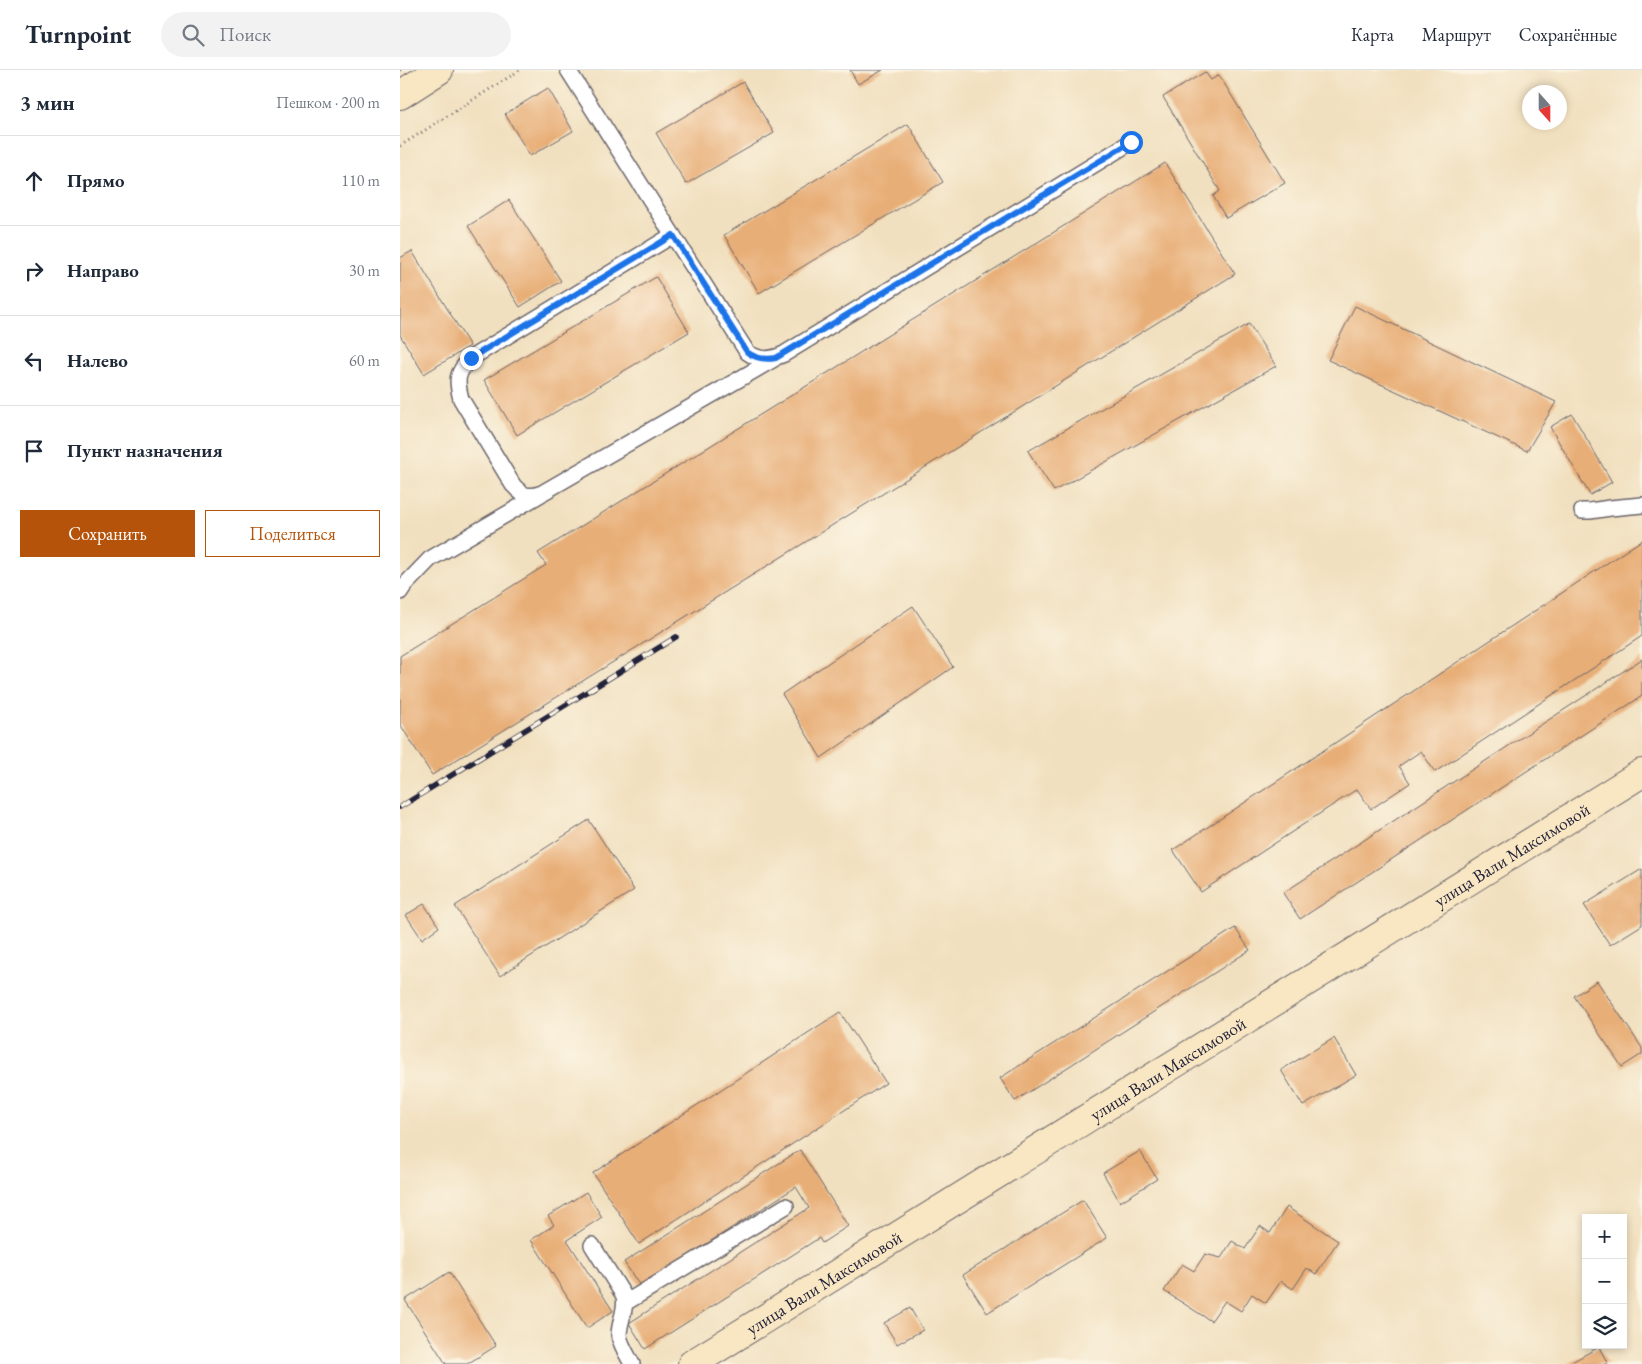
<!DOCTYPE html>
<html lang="ru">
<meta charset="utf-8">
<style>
body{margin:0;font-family:"EB Garamond",serif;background:#f2f2f3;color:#1f2937}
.controls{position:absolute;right:15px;bottom:15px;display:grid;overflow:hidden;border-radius:0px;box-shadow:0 2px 8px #0003}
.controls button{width:45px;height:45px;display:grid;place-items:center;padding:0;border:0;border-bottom:1px solid #e0e1e3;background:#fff;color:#1f2937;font:25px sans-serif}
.compass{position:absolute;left:1122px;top:15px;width:45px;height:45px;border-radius:50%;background:#fff;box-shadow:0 2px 8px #0003;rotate:159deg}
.stop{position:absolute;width:15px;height:15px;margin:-11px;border:4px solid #1a73e8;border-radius:50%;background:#fff}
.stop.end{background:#1a73e8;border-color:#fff;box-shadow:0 1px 5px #0008}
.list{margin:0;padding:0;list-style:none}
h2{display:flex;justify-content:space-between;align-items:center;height:65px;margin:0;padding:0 20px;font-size:21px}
h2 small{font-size:16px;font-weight:400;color:#747a83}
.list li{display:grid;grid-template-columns:32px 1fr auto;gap:15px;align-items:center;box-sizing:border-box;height:90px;padding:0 20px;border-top:1px solid #e0e1e3}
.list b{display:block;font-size:19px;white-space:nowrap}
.list em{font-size:16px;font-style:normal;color:#747a83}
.actions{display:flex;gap:10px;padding:15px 20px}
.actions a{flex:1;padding:11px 0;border:1px solid #b45309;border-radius:0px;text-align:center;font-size:18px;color:#b45309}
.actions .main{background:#b45309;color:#fff}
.icon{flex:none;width:28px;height:28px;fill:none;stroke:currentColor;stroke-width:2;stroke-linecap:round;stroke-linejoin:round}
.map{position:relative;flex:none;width:1242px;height:1294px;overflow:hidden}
header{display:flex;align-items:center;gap:30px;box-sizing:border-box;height:70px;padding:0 25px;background:#fff;border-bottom:1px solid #e0e1e3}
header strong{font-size:24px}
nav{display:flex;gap:28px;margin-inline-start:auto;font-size:18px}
.search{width:350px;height:45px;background:#f2f2f3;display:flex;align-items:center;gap:12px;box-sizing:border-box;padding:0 18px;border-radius:28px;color:#747a83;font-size:19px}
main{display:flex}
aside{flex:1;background:#fff}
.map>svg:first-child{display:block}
.building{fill:#e8ae77}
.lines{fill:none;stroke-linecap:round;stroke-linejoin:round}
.lane-casing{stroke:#6a6469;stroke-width:18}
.secondary-casing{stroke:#6a6469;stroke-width:30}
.path{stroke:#6a6469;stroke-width:3;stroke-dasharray:1 4;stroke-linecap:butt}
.lane{stroke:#fff;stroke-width:15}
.secondary{stroke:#f9e7c3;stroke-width:28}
.tram{stroke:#22223b;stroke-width:1}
.rail-casing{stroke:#22223b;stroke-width:5.5}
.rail{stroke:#fcf5e5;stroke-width:4;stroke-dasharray:11;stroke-linecap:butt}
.route{stroke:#1a73e8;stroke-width:6}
.labels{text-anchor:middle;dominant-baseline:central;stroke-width:5;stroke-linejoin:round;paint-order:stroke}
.street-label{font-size:18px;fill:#22223b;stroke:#fcf5e5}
</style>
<header>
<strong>Turnpoint</strong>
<div class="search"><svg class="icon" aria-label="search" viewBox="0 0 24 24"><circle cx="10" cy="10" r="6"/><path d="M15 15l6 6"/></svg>Поиск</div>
<nav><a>Карта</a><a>Маршрут</a><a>Сохранённые</a></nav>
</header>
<main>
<aside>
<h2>3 мин<small>Пешком · 200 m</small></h2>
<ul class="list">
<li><svg class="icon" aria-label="ahead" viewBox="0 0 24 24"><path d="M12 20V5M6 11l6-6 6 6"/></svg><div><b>Прямо</b></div><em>110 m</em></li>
<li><svg class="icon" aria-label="right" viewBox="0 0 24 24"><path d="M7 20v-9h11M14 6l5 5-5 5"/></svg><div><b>Направо</b></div><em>30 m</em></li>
<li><svg class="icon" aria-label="left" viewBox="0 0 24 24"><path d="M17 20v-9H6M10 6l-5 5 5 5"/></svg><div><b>Налево</b></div><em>60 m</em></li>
<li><svg class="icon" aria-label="arrive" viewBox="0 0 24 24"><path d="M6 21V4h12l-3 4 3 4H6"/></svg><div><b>Пункт назначения</b></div></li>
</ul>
<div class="actions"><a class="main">Сохранить</a><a>Поделиться</a></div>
</aside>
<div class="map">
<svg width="1242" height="1294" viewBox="0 0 1242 1294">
<rect width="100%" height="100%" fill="#fcf5e5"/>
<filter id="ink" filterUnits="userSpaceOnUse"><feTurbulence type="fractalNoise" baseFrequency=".02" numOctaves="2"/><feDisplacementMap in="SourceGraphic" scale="10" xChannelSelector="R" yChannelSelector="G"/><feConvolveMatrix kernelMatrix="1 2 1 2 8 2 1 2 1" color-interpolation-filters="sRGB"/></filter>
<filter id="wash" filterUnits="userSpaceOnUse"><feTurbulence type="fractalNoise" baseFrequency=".0096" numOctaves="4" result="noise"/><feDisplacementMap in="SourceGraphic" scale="20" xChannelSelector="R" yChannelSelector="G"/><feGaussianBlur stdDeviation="1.12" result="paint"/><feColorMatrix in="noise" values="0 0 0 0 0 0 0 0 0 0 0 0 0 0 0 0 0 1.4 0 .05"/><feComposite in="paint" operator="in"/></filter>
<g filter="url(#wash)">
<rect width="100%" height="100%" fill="#f1e0bf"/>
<g id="blocks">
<path class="building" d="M450,0H483L458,14Z
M805,2L811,10L819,5L885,113L826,148L813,126L820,121L763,27Z
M343,12L374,63L286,114L256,63Z
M148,18L173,61L130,86L105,44Z
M508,54L543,112L359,223L324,165Z
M765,93L835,204L32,705L0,654V586L146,495L138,483Z
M109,130L161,211L120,237L68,156Z
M12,181L70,276L24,304L0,265V188Z
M256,207L289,262L117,365L84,310Z
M955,236L1156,332L1127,381L928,290Z
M849,254L876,296L654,421L628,381Z
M1172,344L1212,412L1190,425L1150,357Z
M1242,470V566L1035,702L1021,681L999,696L1010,713L971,739L957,719L801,822L773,780Z
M513,536L553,597L421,688L382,624Z
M1242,589V626L900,849L883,823Z
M189,750L234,820L100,906L55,836Z
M1242,799V855L1210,875L1184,835Z
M24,834L39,857L22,869L6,845Z
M835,858L850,880L615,1031L600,1008Z
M1197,911L1242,978V984L1222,997L1174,926Z
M440,942L486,1013L239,1174L193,1103Z
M934,968L956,1005L903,1036L881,1000Z
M400,1080L448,1156L422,1173L419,1168L245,1279L229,1253L409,1138L396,1117L240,1216L224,1192Z
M740,1081L757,1109L720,1132L703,1103Z
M186,1122L202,1147L167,1170L213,1241L187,1258L131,1170L154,1155L148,1146Z
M683,1130L707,1168L587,1243L563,1205Z
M887,1137L938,1171L916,1204L907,1198L893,1219L881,1211L866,1233L852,1224L841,1241L825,1231L811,1251L764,1221L782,1194L794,1201L805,1184L821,1188L832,1171L845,1179L860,1156L870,1163Z
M49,1202L96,1276L67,1294H46L5,1230Z
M510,1238L523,1260L497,1274L484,1253Z
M1199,1277L1208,1294H1168Z"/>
</g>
</g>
<g filter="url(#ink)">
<use href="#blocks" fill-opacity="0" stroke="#6a6469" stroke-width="1"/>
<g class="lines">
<defs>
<path id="lane" d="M168,0L347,282C359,291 371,290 384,284L731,72
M273,165L71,288C56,303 56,310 61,329L113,415C123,426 127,428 142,423L374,289
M1182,441H1190L1210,438L1242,435
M0,522L4,516L30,489L141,424
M192,1175L224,1226C227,1239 219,1252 219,1265C220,1274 228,1286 232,1294
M225,1233L386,1136"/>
<g id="secondary">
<path d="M0,25L39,0"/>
<path id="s1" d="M292,1294L1242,703"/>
</g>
</defs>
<use href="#lane" class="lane-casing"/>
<use href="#secondary" class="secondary-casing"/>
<path class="path" d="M0,76L120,0"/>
<use href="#lane" class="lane"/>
<use href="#secondary" class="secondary"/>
<path class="tram" d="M0,1L1,0"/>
<defs>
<path id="rail" d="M0,737L276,567"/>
</defs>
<use href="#rail" class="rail-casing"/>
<use href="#rail" class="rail"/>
</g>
</g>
<g class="lines" filter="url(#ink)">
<path class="route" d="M71,288L273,165L347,282C356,289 365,290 376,288L731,72"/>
</g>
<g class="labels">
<g class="street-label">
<text stroke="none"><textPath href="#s1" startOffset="965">улица Вали Максимовой</textPath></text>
<text stroke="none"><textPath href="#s1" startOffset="560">улица Вали Максимовой</textPath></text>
<text stroke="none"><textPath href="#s1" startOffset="155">улица Вали Максимовой</textPath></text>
</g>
</g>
</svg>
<div class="controls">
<button>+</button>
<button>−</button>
<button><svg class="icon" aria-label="layers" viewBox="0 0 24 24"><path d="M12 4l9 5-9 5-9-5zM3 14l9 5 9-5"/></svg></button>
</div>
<svg class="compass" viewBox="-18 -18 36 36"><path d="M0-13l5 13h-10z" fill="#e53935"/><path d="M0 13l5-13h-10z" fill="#747a83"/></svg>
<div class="stop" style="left:731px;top:72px"></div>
<div class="stop end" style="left:71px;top:288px"></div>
</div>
</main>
